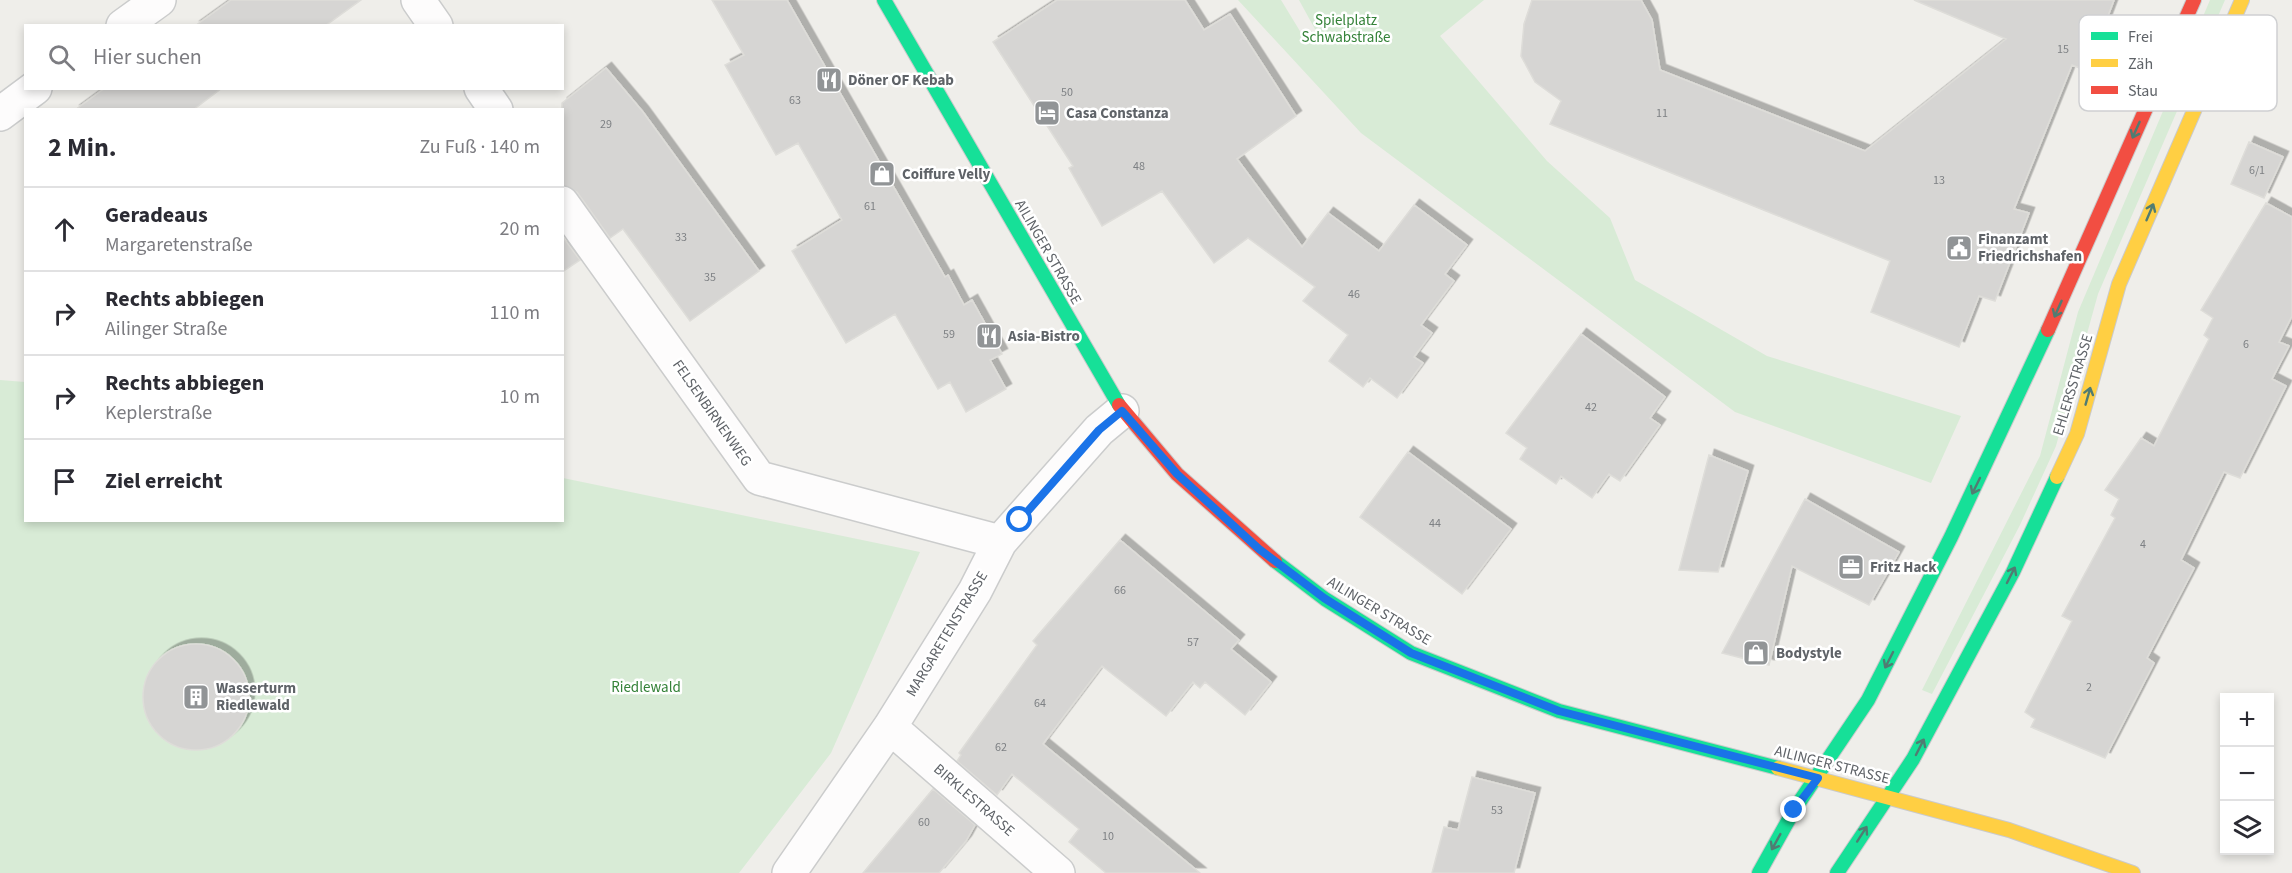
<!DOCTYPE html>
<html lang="de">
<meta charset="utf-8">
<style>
body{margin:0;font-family:"Source Sans 3",sans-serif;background:#f2f2f3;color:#2b2b33}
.controls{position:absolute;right:18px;bottom:18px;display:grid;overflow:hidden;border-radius:0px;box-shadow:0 3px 9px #0003}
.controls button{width:54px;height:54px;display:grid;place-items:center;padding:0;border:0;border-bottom:2px solid #e1e1e2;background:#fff;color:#2b2b33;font:30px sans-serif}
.stop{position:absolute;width:18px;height:18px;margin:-14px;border:4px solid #1a73e8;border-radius:50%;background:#fff}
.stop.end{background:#1a73e8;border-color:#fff;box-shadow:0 2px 6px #0008}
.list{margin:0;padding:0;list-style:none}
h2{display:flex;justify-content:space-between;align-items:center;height:78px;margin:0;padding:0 24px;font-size:26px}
h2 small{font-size:20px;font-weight:400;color:#7c7c81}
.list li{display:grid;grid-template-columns:39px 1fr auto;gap:18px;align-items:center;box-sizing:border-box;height:84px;padding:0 24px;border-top:2px solid #e1e1e2}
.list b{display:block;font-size:22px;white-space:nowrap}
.list p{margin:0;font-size:20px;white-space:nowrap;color:#7c7c81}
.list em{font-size:20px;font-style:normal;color:#7c7c81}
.icon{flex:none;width:33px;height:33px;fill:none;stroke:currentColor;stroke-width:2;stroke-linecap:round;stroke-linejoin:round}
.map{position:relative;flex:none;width:2292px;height:873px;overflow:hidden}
.search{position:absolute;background:#fff;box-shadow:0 3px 9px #0003;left:24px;top:24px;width:540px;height:66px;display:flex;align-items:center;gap:15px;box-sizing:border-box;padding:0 21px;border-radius:0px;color:#7c7c81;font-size:22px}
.panel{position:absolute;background:#fff;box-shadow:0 3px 9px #0003;left:24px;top:108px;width:540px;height:414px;border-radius:0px}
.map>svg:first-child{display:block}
.green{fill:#d8ebd6}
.building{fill:#d6d5d3;stroke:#deddd9;stroke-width:1.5;filter:url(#shadow)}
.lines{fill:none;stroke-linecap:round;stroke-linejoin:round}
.street-casing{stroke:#cbcccc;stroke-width:36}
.fast-casing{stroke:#cacacb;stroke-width:16}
.slow-casing{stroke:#cacacb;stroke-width:16}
.jam-casing{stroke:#cacacb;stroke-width:16}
.street{stroke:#fdfcfc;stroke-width:33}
.fast{stroke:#16e098;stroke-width:14}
.slow{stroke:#ffcf43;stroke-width:14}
.jam{stroke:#f24e42;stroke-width:14}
.oneway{stroke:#507c72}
.route{stroke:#1a73e8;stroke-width:8}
.labels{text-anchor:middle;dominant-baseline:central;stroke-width:5;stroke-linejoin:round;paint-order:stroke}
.number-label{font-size:12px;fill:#7e8184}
.park-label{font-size:15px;fill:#348238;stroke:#fff}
.poi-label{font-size:15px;font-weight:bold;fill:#5f6368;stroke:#fff;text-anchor:start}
.street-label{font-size:15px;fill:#5f6368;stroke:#fff}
.key{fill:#fff;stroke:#cfd0d2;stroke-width:1.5}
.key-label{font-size:16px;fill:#5f6368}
</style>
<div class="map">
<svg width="2292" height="873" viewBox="0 0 2292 873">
<defs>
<filter id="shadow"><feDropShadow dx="5.5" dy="-5.5" stdDeviation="0" flood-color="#0004"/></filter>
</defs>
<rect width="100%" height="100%" fill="#efeeea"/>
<path class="green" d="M1238,0H1281L1306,41L1316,31L1299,0H1484L1440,36L1547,161L1610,218L1635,280L1767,356L1961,416L1931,483L1735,412L1361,133Z
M2210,0H2225L2098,294L2056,446L2020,525L1932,694L1922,690L2040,456L2078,312Z
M0,380L25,382L26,520H562L563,478L920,552L831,753L739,873H0Z"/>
<path class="building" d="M231,0H361L325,26H195Z
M712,0H787L945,277L948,275L964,305L972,300L1002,354L990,360L1006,389L966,412L950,382L938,389L895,314L846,343L792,251L842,220L798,143L776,155L725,65L744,55Z
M1057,0H1185L1204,30L1230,14L1296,116L1237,159L1302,247L1328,213L1379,251L1414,205L1467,245L1445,274L1454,281L1421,325L1432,333L1414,357L1423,363L1397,398L1370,378L1363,387L1329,361L1348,335L1303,301L1315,287L1248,238L1214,263L1162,191L1102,226L1069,168L1073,166L993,42Z
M1532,0H1641L1652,20L1660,70L1865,151L2006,39L1914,0H2114L2087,71L2072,65L2014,209L2029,213L1995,301L1979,296L1959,347L1871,312L1890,261L1550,124L1561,101L1535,82L1521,56L1524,24Z
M606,68L643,112L759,271L690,321L623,229L610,238L577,192L562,185V103Z
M105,88H222L193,110H75Z
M2249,142L2283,157L2264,198L2231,184Z
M2266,203L2292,217V316L2279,342L2289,346L2272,379L2286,386L2240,478L2224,472L2181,560L2194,568L2147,658L2154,663L2105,758L2031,727L2035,719L2025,712L2072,621L2062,616L2115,518L2111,515L2119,499L2105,490L2141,438L2154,446L2209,339L2204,335L2213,318L2201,310Z
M562,236L580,260L562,272Z
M1581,334L1665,397L1650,418L1660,425L1620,481L1609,474L1592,498L1561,476L1556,484L1520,459L1527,448L1506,433Z
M1408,452L1511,529L1462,594L1360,517Z
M1709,455L1748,471L1718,572L1679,570Z
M1805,499L1899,552L1869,605L1792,566L1769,665L1722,653Z
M1120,540L1239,640L1231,649L1271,682L1245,715L1205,682L1200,688L1193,682L1166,716L1102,666L1043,744L1200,873H1106L1069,842L1079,829L1012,774L997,795L957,761L961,755L959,753L1037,645L1033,641Z
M143 697a53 53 0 1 1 106 0a53 53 0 1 1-106 0Z
M1472,777L1535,793L1514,873H1432L1444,827L1458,830Z
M933,789L975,825L966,841L939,873H863Z"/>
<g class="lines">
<defs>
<path id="street" d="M418,0L436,26
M123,26L159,0
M481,88L496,110
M0,114L35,88
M562,203L759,478L1000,542
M890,727L1058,873
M789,873L890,727L975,591L1000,542L1099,430L1122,411"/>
<path id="fast" d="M884,0L1119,405
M1275,561L1325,599L1411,653L1559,711L1778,768
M1759,873L1794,810L1868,700L1951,537L2048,330
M1837,873L1913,759L2013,572L2057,477"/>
<path id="slow" d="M2057,477L2077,434L2119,284L2242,0
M1778,768L2009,830L2133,873"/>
<path id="jam" d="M2048,330L2194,0
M1119,405L1177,474L1275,561"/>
</defs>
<use href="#street" class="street-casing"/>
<use href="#fast" class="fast-casing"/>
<use href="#slow" class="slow-casing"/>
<use href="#jam" class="jam-casing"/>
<use href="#street" class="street"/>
<use href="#fast" class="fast"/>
<use href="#slow" class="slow"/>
<use href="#jam" class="jam"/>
</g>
<defs><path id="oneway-shaft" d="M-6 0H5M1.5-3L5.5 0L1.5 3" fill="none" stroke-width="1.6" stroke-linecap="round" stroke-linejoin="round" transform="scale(1.5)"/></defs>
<g class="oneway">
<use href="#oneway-shaft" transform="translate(2136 130) rotate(114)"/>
<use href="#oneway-shaft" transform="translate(2150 212) rotate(-67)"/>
<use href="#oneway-shaft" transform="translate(2058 309) rotate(114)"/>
<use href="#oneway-shaft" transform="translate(2088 396) rotate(-74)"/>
<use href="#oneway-shaft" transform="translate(1976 486) rotate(116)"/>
<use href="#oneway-shaft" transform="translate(2011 575) rotate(-63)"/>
<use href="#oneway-shaft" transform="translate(1889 660) rotate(117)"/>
<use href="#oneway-shaft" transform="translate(1920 747) rotate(-63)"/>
<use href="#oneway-shaft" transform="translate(1862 834) rotate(-57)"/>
<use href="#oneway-shaft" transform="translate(1776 842) rotate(119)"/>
</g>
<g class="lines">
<path class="route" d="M1020,520L1099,430L1122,411L1177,474L1259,549L1324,598L1411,653L1559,711L1818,778L1794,810"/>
</g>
<defs>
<symbol id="restaurant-square" viewBox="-11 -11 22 22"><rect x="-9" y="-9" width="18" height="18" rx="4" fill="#919496" stroke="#fff"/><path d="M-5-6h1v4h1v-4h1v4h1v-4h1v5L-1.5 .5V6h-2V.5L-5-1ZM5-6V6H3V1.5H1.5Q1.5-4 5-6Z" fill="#fff"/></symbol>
<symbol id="hotel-square" viewBox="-11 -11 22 22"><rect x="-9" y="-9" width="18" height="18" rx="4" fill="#919496" stroke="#fff"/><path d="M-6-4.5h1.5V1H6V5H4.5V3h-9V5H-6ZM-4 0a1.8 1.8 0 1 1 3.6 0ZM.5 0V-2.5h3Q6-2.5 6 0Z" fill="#fff"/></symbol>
<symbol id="shop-square" viewBox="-11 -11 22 22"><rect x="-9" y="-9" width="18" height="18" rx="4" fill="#919496" stroke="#fff"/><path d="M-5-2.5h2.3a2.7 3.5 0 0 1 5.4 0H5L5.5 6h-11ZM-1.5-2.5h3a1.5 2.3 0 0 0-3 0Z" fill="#fff"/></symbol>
<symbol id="civic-square" viewBox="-11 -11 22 22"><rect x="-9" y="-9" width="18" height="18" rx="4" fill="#919496" stroke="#fff"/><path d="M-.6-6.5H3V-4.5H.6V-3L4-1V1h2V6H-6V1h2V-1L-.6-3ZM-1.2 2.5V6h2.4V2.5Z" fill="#fff"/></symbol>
<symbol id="office-square" viewBox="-11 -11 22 22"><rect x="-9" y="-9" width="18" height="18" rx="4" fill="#919496" stroke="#fff"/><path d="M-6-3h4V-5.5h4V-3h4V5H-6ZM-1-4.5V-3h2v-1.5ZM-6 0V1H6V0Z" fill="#fff"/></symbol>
<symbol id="building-square" viewBox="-11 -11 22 22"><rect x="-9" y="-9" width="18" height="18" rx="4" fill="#919496" stroke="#fff"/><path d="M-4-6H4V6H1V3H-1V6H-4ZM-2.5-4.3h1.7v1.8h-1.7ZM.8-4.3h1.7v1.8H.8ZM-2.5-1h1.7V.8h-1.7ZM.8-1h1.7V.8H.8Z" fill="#fff"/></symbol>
</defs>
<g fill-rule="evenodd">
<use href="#restaurant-square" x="814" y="65" width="30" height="30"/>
<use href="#hotel-square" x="1032" y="98" width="30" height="30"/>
<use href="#shop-square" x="867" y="159" width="30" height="30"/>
<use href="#civic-square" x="1944" y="233" width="30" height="30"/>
<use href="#restaurant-square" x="974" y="321" width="30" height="30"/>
<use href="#office-square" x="1836" y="552" width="30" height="30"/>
<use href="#shop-square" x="1741" y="638" width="30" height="30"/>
<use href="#building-square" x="181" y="682" width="30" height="30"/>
</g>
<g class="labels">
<g class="number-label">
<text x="2063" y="49">15</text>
<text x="1067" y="92">50</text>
<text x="795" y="100">63</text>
<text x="1662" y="113">11</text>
<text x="606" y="124">29</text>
<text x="1139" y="166">48</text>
<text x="2257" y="170">6/1</text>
<text x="1939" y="180">13</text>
<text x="870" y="206">61</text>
<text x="681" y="237">33</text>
<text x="710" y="277">35</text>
<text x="1354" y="294">46</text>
<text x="949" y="334">59</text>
<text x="2246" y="344">6</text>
<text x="1591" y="407">42</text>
<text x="1435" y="523">44</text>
<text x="2143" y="544">4</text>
<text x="1120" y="590">66</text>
<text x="1193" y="642">57</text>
<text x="2089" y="687">2</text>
<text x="1040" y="703">64</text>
<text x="1001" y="747">62</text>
<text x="1497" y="810">53</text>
<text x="924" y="822">60</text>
<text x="1108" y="836">10</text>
</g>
<g class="park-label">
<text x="1346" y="20">Spielplatz<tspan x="1346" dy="17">Schwabstraße</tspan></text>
<text x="646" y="687">Riedlewald</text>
</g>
<g class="poi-label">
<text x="848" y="80">Döner OF Kebab</text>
<text x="1066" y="113">Casa Constanza</text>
<text x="902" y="174">Coiffure Velly</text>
<text x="1978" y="239">Finanzamt<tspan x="1978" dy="17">Friedrichshafen</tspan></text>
<text x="1008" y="336">Asia-Bistro</text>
<text x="1870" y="567">Fritz Hack</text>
<text x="1776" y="653">Bodystyle</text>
<text x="216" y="688">Wasserturm<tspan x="216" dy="17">Riedlewald</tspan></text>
</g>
<g class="street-label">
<text transform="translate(1048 252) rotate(60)">AILINGER STRASSE</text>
<text transform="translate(2073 385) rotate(-73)">EHLERSSTRASSE</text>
<text transform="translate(712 413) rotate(55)">FELSENBIRNENWEG</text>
<text transform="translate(1379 611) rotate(31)">AILINGER STRASSE</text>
<text transform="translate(947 634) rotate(-59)">MARGARETENSTRASSE</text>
<text transform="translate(1832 765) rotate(14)">AILINGER STRASSE</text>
<text transform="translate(974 800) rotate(41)">BIRKLESTRASSE</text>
</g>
</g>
<rect x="2079" y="15" width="198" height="96" rx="9" class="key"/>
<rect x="2091" y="32" width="27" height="8" fill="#16e098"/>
<rect x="2091" y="59" width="27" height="8" fill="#ffcf43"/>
<rect x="2091" y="86" width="27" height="8" fill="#f24e42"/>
<g class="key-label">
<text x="2128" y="42">Frei</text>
<text x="2128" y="69">Zäh</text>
<text x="2128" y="96">Stau</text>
</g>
</svg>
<div class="controls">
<button>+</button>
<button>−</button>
<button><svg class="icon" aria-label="layers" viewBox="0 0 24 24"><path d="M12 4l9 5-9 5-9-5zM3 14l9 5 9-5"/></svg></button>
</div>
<div class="stop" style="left:1020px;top:520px"></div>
<div class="stop end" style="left:1794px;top:810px"></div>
<div class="search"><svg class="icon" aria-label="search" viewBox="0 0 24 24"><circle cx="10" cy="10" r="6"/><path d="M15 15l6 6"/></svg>Hier suchen</div>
<section class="panel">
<h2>2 Min.<small>Zu Fuß · 140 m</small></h2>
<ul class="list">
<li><svg class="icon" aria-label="ahead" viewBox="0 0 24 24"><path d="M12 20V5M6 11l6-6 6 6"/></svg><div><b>Geradeaus</b><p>Margaretenstraße</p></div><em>20 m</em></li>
<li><svg class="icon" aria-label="right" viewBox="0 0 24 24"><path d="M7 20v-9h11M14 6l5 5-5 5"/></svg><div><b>Rechts abbiegen</b><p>Ailinger Straße</p></div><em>110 m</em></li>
<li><svg class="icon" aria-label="right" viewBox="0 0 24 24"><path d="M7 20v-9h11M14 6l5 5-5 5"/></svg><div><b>Rechts abbiegen</b><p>Keplerstraße</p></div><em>10 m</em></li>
<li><svg class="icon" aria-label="arrive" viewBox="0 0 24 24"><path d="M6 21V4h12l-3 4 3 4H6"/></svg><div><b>Ziel erreicht</b></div></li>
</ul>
</section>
</div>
